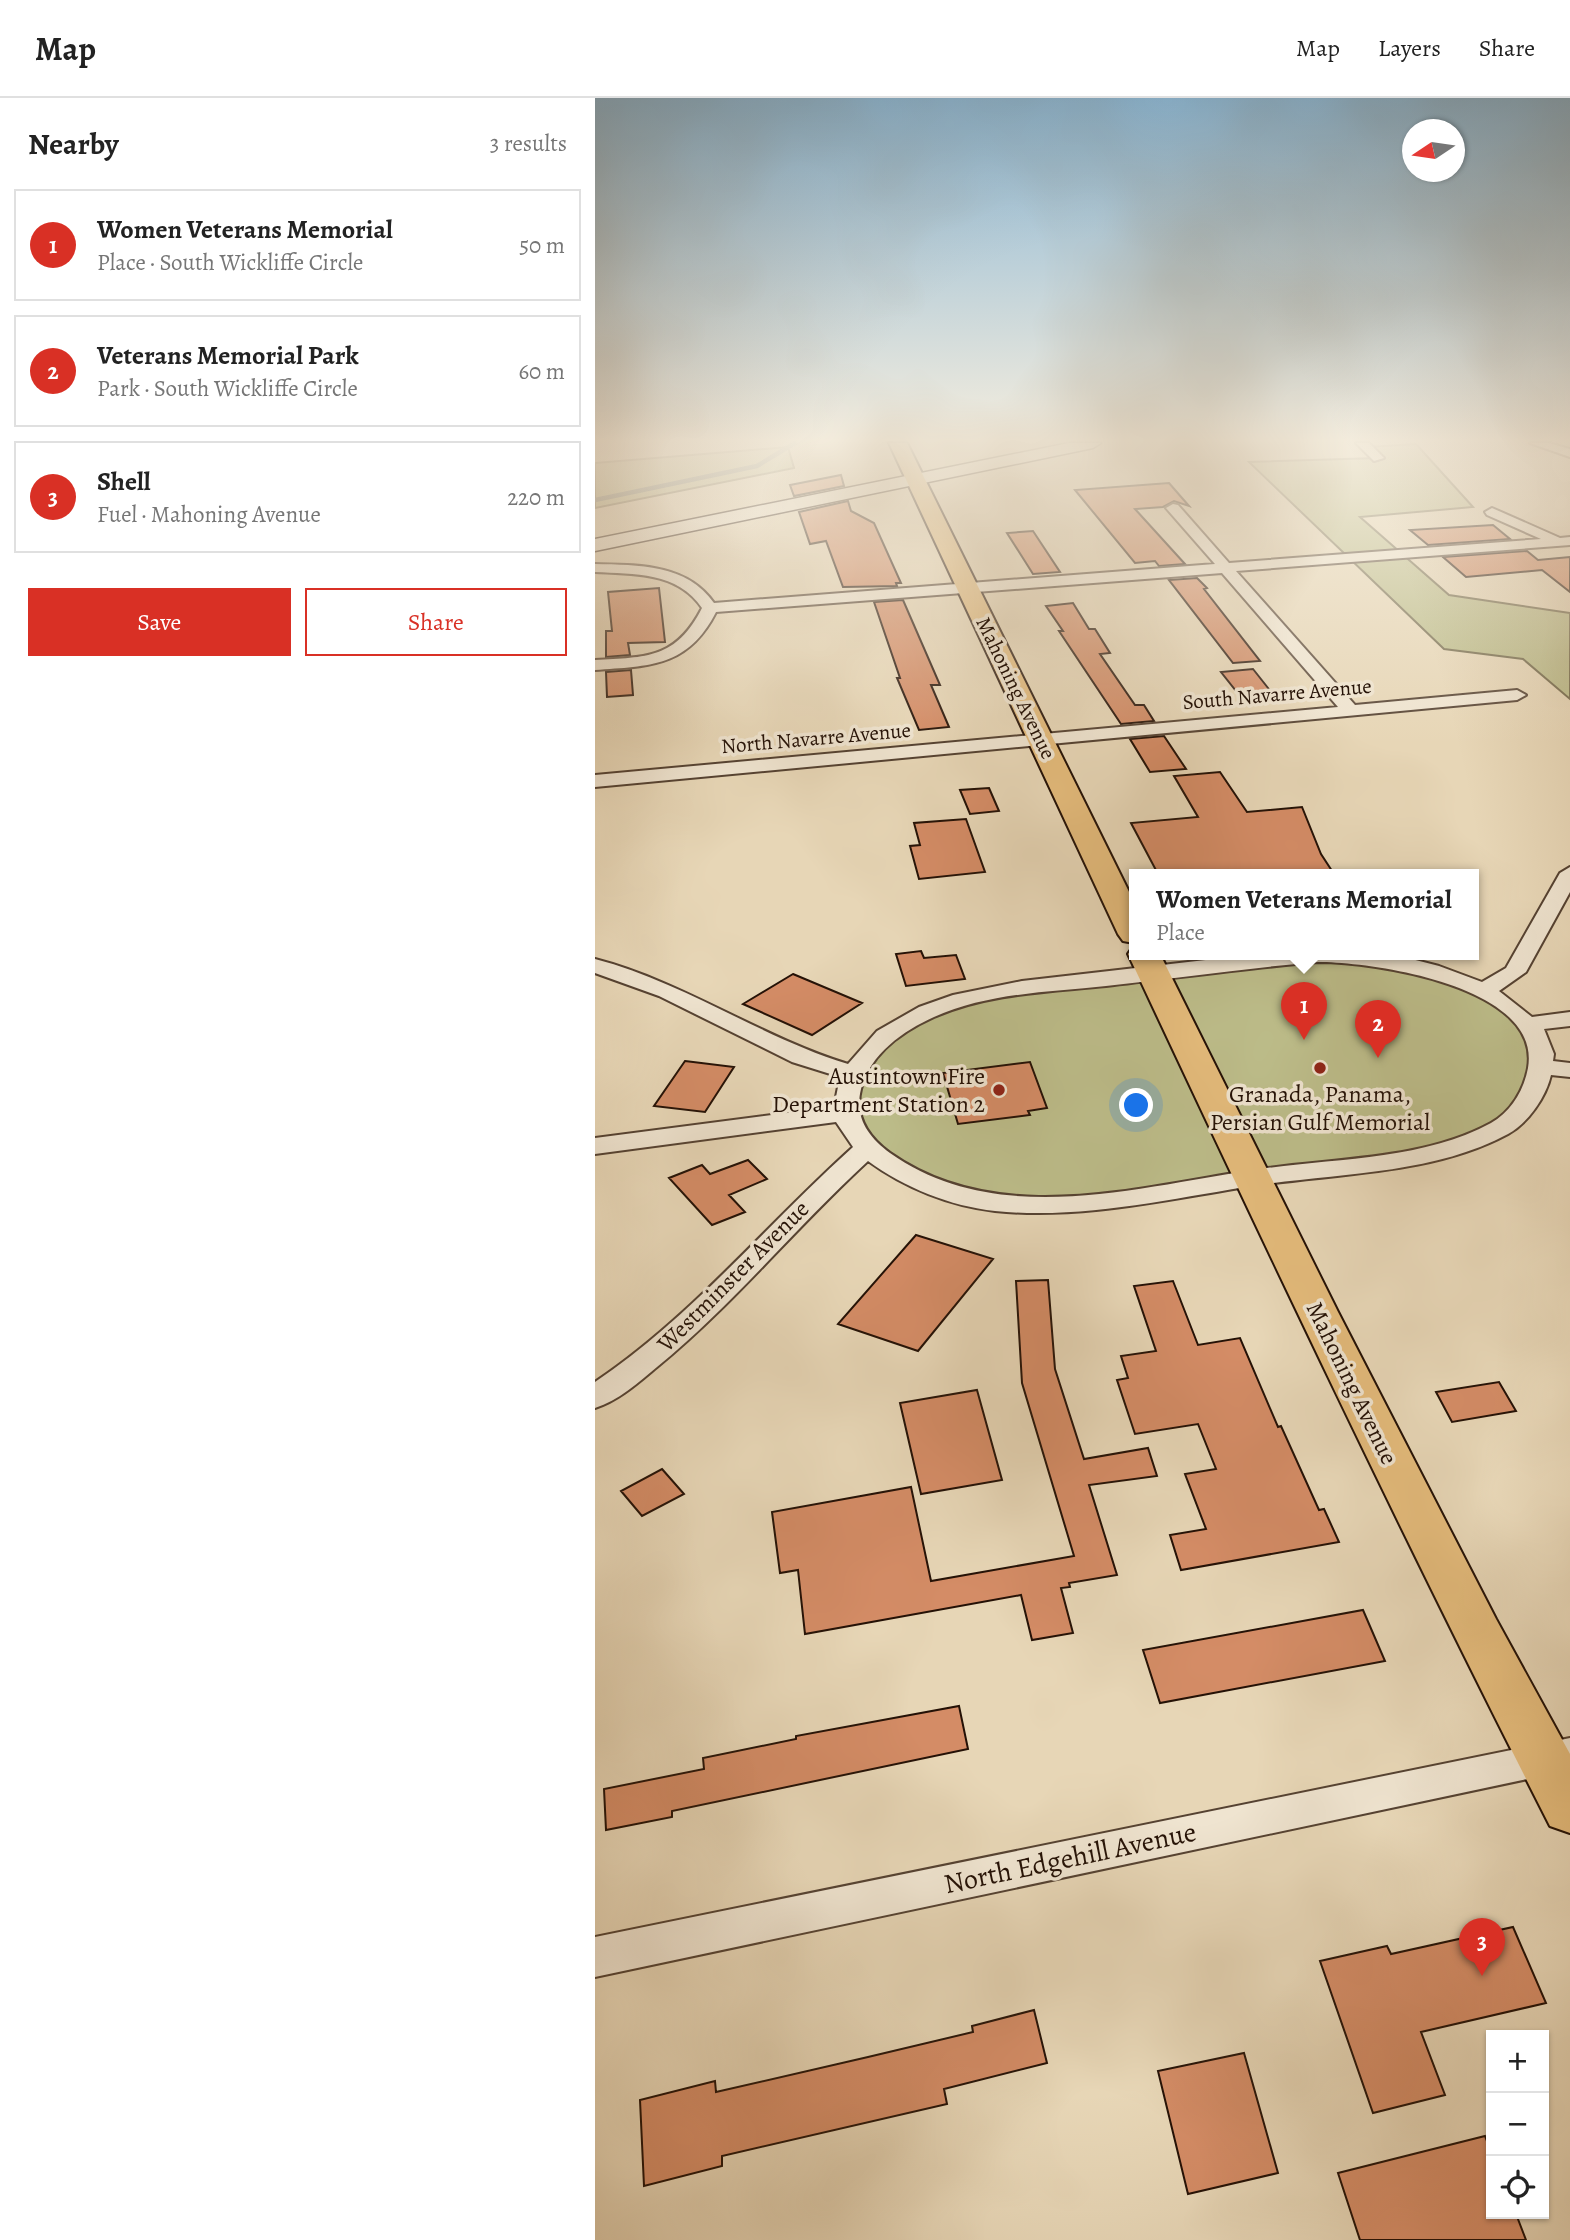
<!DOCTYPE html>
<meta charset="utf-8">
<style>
body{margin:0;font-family:Alegreya,serif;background:#f6f6f6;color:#222}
.controls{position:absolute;right:21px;bottom:21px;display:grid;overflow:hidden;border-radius:0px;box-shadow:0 2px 5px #0004}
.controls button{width:63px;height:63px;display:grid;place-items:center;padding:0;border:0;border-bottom:2px solid #e0e0e0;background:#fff;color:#222;font:35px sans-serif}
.compass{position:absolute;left:807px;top:21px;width:63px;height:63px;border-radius:50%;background:#fff;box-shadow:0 2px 5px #0004;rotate:257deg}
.you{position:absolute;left:542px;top:1008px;width:24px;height:24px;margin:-18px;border:5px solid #fff;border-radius:50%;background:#1a73e8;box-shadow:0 0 0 10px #1a73e833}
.badge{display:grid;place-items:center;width:46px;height:46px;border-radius:50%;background:#d93025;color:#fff;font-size:23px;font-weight:700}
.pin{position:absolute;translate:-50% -58px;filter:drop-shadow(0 2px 4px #0008)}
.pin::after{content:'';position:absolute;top:37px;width:24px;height:21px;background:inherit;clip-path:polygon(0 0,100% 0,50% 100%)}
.popup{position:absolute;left:534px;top:771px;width:350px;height:91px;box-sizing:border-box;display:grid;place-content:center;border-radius:0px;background:#fff;filter:drop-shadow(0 2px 5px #0005);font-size:23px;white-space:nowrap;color:#767676}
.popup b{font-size:26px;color:#222}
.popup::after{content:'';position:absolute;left:50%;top:100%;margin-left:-14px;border:14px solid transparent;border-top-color:#fff}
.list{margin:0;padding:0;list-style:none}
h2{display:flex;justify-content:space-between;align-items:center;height:91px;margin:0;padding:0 28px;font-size:30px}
h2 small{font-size:23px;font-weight:400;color:#767676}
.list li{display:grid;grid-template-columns:46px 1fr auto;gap:21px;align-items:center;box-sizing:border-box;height:112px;margin:0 14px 14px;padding:0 14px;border:2px solid #e0e0e0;border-radius:0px}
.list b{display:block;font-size:26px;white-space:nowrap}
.list p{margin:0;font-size:23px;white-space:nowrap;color:#767676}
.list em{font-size:23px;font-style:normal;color:#767676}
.actions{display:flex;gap:14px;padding:21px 28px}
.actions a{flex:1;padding:16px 0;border:2px solid #d93025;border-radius:0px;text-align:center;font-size:24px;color:#d93025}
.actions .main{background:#d93025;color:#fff}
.icon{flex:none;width:38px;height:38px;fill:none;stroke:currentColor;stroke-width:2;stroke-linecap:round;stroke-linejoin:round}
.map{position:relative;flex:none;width:975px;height:2142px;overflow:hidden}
header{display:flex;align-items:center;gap:42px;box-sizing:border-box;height:98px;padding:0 35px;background:#fff;border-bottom:2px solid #e0e0e0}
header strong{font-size:33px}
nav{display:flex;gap:38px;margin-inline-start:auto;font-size:24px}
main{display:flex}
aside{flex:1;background:#fff}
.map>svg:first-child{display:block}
.green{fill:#bcbc89;stroke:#706648;stroke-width:2}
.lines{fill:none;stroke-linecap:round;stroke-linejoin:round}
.stream{stroke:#6a756f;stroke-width:4.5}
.building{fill:#d48c66;stroke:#241106;stroke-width:2}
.street-casing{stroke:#554232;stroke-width:4}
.secondary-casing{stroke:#241106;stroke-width:3}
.primary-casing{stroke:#241106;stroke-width:4}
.street{fill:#efe4d0;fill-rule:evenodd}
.secondary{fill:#efe4d0;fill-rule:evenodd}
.primary{fill:#e4bb7b;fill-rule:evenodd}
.poi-dot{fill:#8f2418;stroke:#efe4d0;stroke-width:2.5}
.labels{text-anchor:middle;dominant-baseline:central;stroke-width:7;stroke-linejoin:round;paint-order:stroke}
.far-street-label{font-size:21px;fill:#241106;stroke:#efe4d0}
.poi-label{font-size:24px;fill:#241106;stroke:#efe4d0;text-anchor:end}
.street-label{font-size:24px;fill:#241106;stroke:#efe4d0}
.near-street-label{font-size:28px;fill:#241106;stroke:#efe4d0}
</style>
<header>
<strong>Map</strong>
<nav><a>Map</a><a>Layers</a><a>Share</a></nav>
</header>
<main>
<aside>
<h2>Nearby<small>3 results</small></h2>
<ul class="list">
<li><span class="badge">1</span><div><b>Women Veterans Memorial</b><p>Place · South Wickliffe Circle</p></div><em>50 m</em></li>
<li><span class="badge">2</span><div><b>Veterans Memorial Park</b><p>Park · South Wickliffe Circle</p></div><em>60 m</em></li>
<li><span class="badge">3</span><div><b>Shell</b><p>Fuel · Mahoning Avenue</p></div><em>220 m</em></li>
</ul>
<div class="actions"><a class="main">Save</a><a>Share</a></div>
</aside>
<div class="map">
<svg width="975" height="2142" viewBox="0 0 975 2142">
<rect width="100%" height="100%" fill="#e7d6b6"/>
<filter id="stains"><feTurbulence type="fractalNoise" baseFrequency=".00286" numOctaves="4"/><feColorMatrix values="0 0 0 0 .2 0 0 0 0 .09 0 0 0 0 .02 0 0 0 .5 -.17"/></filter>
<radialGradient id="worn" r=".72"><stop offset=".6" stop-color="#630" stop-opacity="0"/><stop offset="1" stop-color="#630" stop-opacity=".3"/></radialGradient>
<path class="green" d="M821,346L878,409L765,419L854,497L975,515V601L928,561L849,551L654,364L782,360L771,349Z
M193,349L199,370L0,410V365Z
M723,857L861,881L934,926L936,997L878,1043L523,1099L394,1104L271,1051L252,998L277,951L369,901Z"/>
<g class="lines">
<path class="stream" d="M0,402L162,368L200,345"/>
</g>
<path class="building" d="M246,377L249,388L199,398L195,387Z
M574,385L594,408L579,403L568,409L540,411L590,466L564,468L560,463L540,465L480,392Z
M253,403L256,413L279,425L306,485H301L302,488L248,489L231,443L215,446L204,414Z
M898,427L915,441L833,447L815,432Z
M438,433L465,474L438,476L412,435Z
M932,453L943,462L975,459V494L947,472L871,479L848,459Z
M602,480L612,490L609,491L665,563L638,565L574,482Z
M64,490L70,544L33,545L35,557L11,559V533H17L13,494Z
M308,502L345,587H336L354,629L324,632L302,580H305L279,504Z
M478,505L494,531H500L515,555L505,556L540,607H549L559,623L526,626L464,533H468L451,508Z
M658,571L677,595L645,598L626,574Z
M36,572L38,597L12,599L11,574Z
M569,638L591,671L555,674L535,641Z
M625,674L652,714L707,709L726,756L739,776H563L536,725L603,719L579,678Z
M394,690L404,713L375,716L365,692Z
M371,721L390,774L324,781L315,748L325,747L319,725Z
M326,853L329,860L361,857L370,881L311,888L301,856Z
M198,876L267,905L217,937L148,906Z
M90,963L139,969L110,1014L59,1008Z
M435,964L452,1010L433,1013L435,1017L363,1026L348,975Z
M153,1062L172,1081L134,1097L150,1114L117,1127L74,1080L107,1067L115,1076Z
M321,1137L398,1161L323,1253L243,1226Z
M453,1182L460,1271L489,1361L553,1350L562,1378L494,1387L522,1477L474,1485L475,1489L466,1490L478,1535L437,1542L426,1497L210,1536L203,1472L185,1475L177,1414L316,1389L336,1483L479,1458L427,1285L421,1183Z
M578,1183L603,1247L645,1240L683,1329L686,1328L724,1412L729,1411L744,1444L586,1472L575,1437L611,1431L590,1376L621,1371L603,1326L540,1336L522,1282L533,1280L526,1258L561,1253L539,1188Z
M904,1284L921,1313L857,1324L841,1294Z
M382,1292L407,1382L326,1396L305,1305Z
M67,1371L89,1396L47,1418L26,1393Z
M768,1512L790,1563L565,1605L548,1552Z
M364,1608L373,1651L77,1713V1719L11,1732L9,1691L109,1671L108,1660L201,1641V1638Z
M918,1829L951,1905L826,1934L850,1997L778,2015L725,1863L792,1848L796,1856Z
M439,1912L452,1965L349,1991L352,2006L127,2058V2068L49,2088L45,2002L120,1983L121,1994L273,1959L378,1934L377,1928Z
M649,1955L683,2075L593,2096L563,1973Z
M890,2038L896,2054V2116H921L931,2142H765L743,2075Z"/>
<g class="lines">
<defs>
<path id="street" d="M761,345H774L789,360L779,363Z
M935,345H954L975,351V359Z
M578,406L583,407L634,465L946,441L892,417L890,414L897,410L965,440L975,439V447L641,473L760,607L922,592L931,597L922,602L0,689V677L743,609L627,475L121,514C93,569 55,568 0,572V562C52,559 81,561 107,510C83,474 39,476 0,474V466C43,467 92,466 119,505L620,466L571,410Z
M975,769V794L931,874L904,893L937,919L975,914V928L949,931L959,956L958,963L975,965V979L956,977C951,999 933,1025 913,1036C839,1076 746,1075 664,1087C577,1100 489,1122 400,1113C355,1108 310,1090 273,1063C200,1130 138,1207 62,1269C44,1284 23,1303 0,1310V1284C97,1219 171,1127 258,1049L241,1024L0,1056V1040L239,1009L245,979L197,964L64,898L0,875V861C89,884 165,939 253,966L282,933L324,909L358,897L427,883L663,856H797L844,868L887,884L911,870L965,775ZM723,864C778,864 947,888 933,970C929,992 916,1014 896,1025C828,1062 741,1060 665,1071C545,1088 404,1132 295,1055C273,1039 259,1019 266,991C275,956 308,933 339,919C393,895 454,894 511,888C582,880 652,870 723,864Z
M975,1640V1672L0,1879V1839Z"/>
<path id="secondary" d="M474,345H506L498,350L0,453V441Z"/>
<path id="primary" d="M294,345H312L539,804V845L528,843L523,836Z
M538,849L539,856H565L743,1214L901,1521L975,1656V1735L955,1728C808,1440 670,1148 533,856Z"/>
</defs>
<use href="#street" class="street-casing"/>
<use href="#secondary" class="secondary-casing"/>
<use href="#primary" class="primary-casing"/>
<use href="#street" class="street"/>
<use href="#secondary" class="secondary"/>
<use href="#primary" class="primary"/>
</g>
<linearGradient id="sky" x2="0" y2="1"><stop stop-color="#88b5d4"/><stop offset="0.53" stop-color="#f4edde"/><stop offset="1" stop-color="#f4edde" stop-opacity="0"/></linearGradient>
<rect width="975" height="645" fill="url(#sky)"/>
<g class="poi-dot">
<circle cx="725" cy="970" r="7"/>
<circle cx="404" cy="992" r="7"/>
</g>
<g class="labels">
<g class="far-street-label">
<text transform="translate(421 590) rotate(64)">Mahoning Avenue</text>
<text transform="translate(682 596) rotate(-5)">South Navarre Avenue</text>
<text transform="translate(221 640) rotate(-5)">North Navarre Avenue</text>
</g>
<g class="poi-label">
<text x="390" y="978">Austintown Fire<tspan x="390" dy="28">Department Station 2</tspan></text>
<text x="725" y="996" text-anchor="middle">Granada, Panama,<tspan x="725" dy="28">Persian Gulf Memorial</tspan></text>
</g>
<g class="street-label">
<text transform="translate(138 1178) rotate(-45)">Westminster Avenue</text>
<text transform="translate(757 1285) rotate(64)">Mahoning Avenue</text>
</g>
<g class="near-street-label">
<text transform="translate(475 1760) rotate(-12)">North Edgehill Avenue</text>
</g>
</g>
<rect width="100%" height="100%" filter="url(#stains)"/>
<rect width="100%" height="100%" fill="url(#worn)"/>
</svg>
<div class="controls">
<button>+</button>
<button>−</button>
<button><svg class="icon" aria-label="locate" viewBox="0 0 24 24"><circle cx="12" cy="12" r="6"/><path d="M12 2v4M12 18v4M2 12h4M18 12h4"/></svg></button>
</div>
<svg class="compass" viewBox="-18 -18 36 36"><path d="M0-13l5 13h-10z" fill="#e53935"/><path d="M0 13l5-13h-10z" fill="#767676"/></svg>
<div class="you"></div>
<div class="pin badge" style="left:709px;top:942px">1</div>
<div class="popup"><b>Women Veterans Memorial</b>Place</div>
<div class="pin badge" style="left:783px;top:960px">2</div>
<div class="pin badge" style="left:887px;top:1878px">3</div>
</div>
</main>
